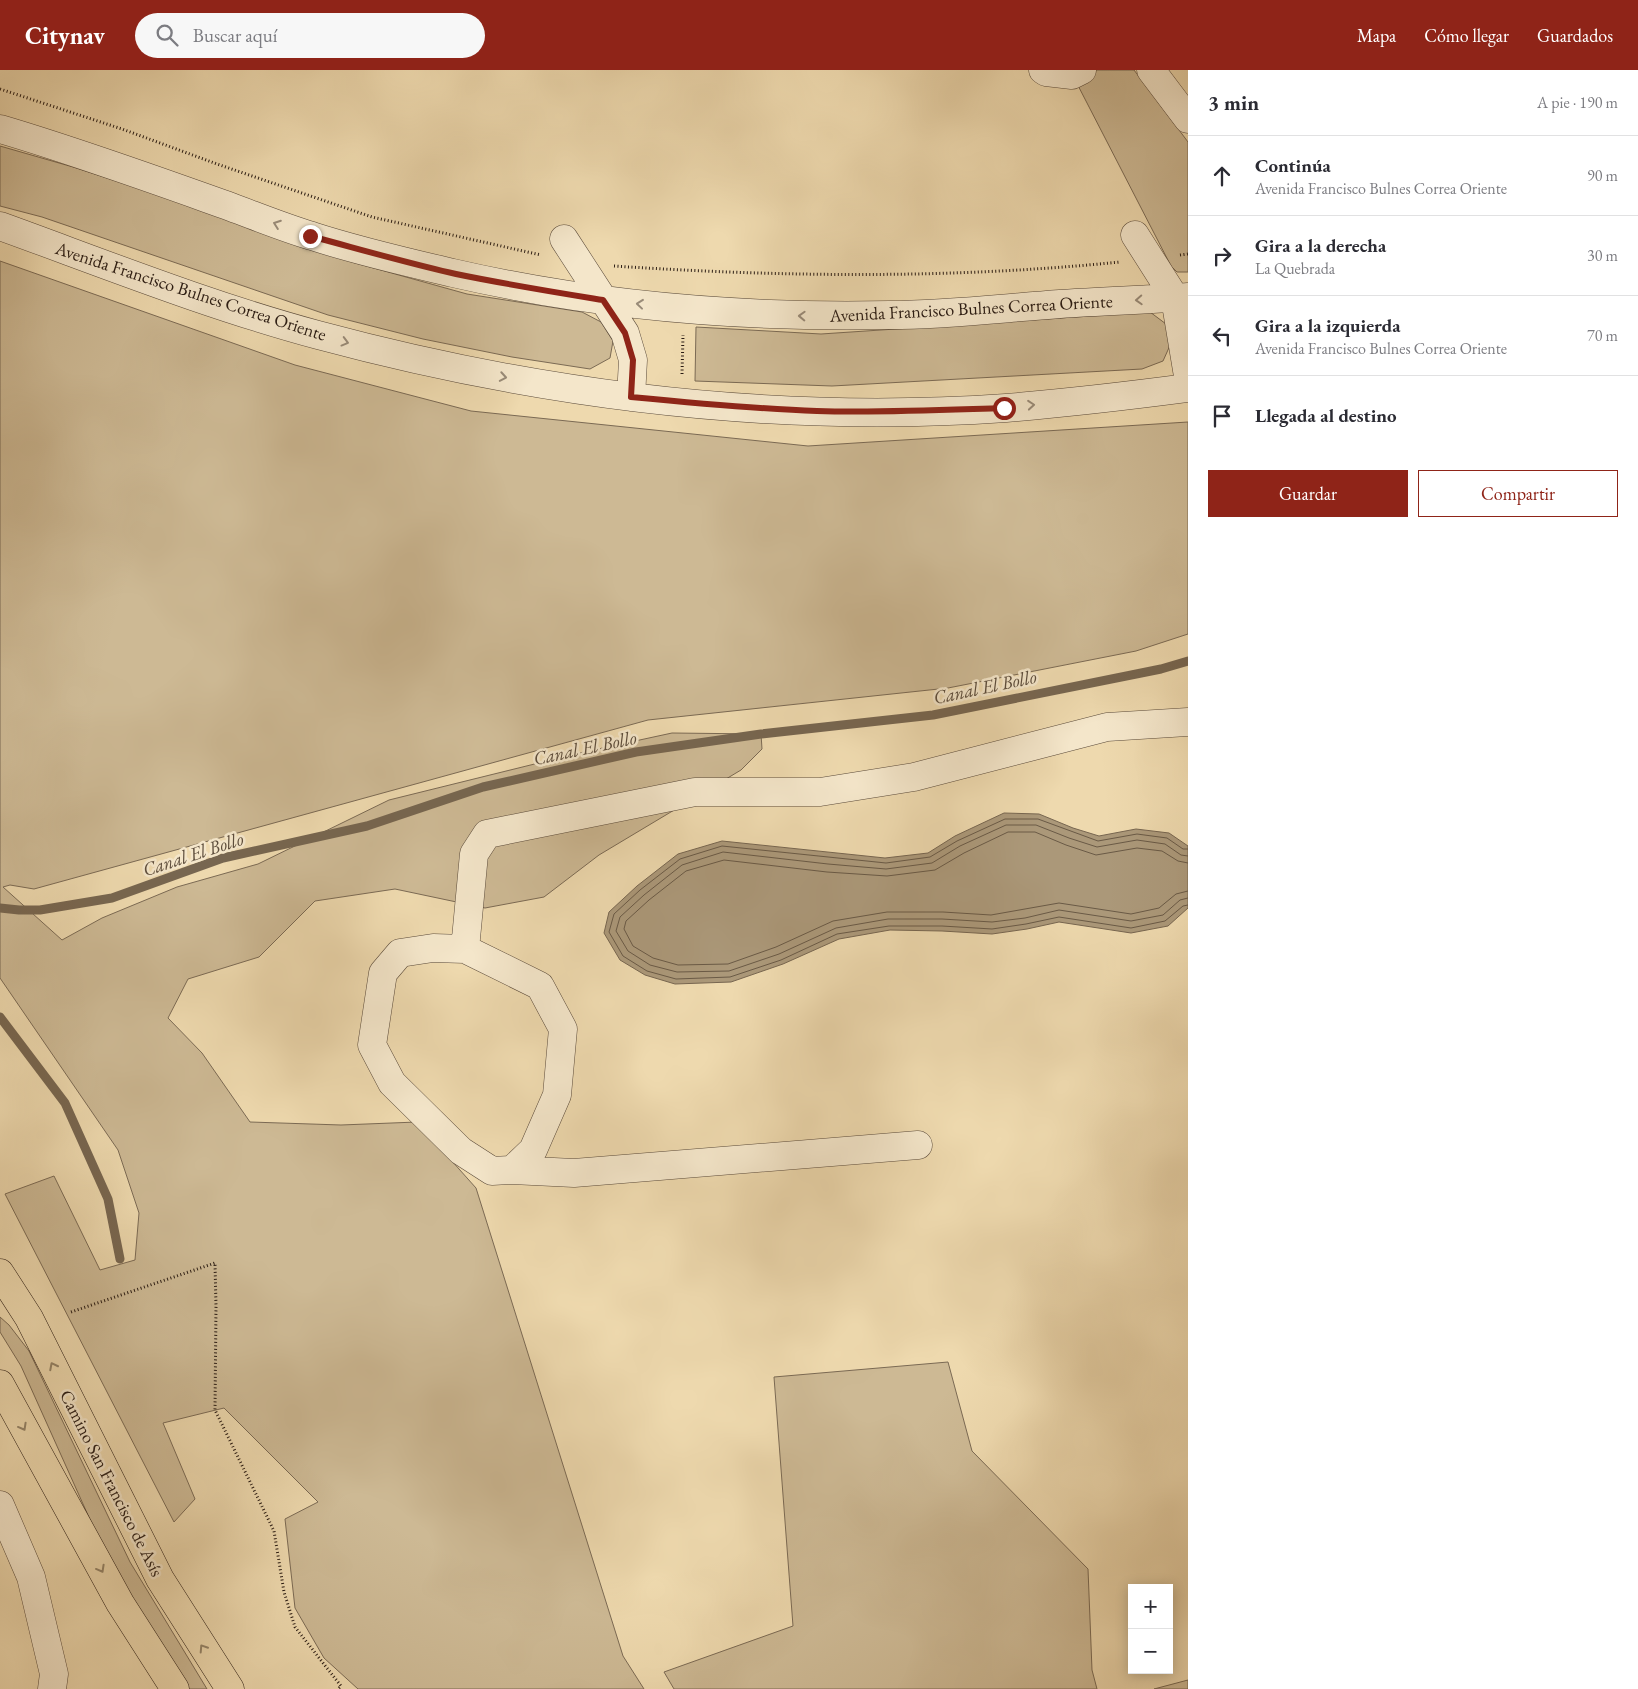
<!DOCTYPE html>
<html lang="es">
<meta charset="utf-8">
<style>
body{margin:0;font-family:"EB Garamond",serif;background:#f7f7f7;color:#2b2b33}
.controls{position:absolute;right:15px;bottom:15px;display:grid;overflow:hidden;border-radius:0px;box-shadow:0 2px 12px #0003}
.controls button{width:45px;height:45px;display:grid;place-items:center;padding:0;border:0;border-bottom:1px solid #e1e1e2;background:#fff;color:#2b2b33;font:25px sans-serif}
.stop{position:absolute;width:15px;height:15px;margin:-11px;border:4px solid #8f2418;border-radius:50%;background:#fff}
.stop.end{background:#8f2418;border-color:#fff;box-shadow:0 1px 5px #0008}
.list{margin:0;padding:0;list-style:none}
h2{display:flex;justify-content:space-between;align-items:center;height:65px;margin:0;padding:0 20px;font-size:21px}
h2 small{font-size:16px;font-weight:400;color:#7c7c81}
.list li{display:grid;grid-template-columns:32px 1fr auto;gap:15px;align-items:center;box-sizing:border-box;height:80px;padding:0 20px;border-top:1px solid #e1e1e2}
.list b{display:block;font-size:19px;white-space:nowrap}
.list p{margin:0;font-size:16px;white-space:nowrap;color:#7c7c81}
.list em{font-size:16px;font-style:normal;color:#7c7c81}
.actions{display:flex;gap:10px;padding:15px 20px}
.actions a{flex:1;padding:11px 0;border:1px solid #8f2418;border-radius:0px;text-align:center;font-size:18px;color:#8f2418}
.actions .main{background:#8f2418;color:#fff}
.icon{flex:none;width:28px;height:28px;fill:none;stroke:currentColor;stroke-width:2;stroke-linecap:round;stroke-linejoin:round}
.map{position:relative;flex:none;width:1188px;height:1619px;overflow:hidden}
header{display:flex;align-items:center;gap:30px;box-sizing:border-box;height:70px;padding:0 25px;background:#8f2418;color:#fff}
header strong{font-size:24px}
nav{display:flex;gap:28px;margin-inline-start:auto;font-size:18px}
.search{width:350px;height:45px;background:#f7f7f7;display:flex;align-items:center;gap:12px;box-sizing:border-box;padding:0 18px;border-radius:28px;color:#7c7c81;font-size:19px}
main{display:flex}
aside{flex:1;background:#fff}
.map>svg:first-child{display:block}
.green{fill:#cdb994;stroke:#7b6a54}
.water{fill:#ab9879;stroke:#776650}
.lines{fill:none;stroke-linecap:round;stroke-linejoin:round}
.shore{stroke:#6a5a46;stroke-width:1}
.stream{stroke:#776650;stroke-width:9}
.minor-casing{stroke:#5a4a3a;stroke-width:29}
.major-casing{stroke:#291b13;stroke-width:29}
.path{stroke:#291b13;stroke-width:3;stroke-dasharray:1 2.5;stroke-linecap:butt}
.minor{stroke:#f4e6ca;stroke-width:28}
.major{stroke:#eed9ae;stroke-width:28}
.oneway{stroke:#998b78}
.oneway2{stroke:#958468}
.route{stroke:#8f2418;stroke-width:6}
.labels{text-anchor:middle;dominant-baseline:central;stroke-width:5;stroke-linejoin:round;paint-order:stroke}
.street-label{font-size:18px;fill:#291b13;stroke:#f4e6ca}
.water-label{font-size:19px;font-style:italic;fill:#5d4d3c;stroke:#f4e6ca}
</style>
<header>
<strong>Citynav</strong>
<div class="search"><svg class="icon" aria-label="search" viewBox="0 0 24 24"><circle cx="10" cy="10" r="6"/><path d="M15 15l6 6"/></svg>Buscar aquí</div>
<nav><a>Mapa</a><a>Cómo llegar</a><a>Guardados</a></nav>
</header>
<main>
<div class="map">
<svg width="1188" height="1619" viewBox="0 0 1188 1619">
<rect width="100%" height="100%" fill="#eed9ae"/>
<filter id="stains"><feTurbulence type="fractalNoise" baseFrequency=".004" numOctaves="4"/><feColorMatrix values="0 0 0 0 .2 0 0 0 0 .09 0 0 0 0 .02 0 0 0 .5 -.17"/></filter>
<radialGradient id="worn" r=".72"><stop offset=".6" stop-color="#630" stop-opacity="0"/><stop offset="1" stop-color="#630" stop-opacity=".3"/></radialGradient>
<path class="green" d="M1070,0H1134L1188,72V202H1177L1171,196Z
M0,76L73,97L222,145L352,192L467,224L582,242L601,252L613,271L610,288L590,299L512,287L423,269L328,245L42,147L0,136Z
M0,191L295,295L471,341L808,376L1188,352V564L1136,581L948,618L648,650L34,819L10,815L3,817L62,870L102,848L177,817L258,794L389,730L575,684L672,663L761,664L762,679L741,700L599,785L544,827L485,838L395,819L315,831L259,887L188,909L168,948L202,983L250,1052L341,1055L417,1052L476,1118L623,1586L644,1619H358L324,1588L295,1538L285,1449L318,1432L224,1338L163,1353L195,1429L174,1452L5,1124L54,1106L100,1200L135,1190L139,1143L118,1080L0,908Z
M1150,242L1166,254L1172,271L1163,291L1142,299L832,316L695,311L696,257L821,264Z
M0,1247L9,1255L29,1281L130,1492L207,1619H188L140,1542L101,1474L21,1296L0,1262Z
M948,1292L972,1381L1088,1499L1092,1600L1097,1619H674L664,1602L793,1556L774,1307Z
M1188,1610V1619H1154Z"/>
<path class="water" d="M1004,743L1039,744L1073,758L1099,766L1136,759L1169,763L1188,776V838L1168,856L1131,863L1059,852L1027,859L992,864L942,861L890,860L839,869L783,894L731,912L675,914L645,905L620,890L604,863L609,842L637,816L678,784L722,771L885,788L928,783L955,766Z"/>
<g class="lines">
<path class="shore" d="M1188,779H1183L1167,768L1137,764L1098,771L1038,749H1005L957,771L930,787L886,793L722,776L680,789L640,820L614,844L609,862L623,886L647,901L676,909L730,907L781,890L837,864L889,856H942L992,859L1026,854L1059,847L1131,858L1165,851L1183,836L1188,835
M1188,786L1181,785L1165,774L1137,770L1097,777L1069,768L1036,755H1006L960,776L932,793L886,799L828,794L723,782L682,795L644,825L620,847L616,861L628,881L650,895L677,902L729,901L779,884L836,858L888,849H942L992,852L1025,848L1059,840L1131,851L1163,845L1180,830L1188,828
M1188,793L1178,791L1162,781L1137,778L1096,785L1066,775L1035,762H1008L964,783L935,800L887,806L827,802L724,790L686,801L649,830L626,851L624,859L633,876L653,888L678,895L728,894L776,877L833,851L887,842H943L991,845L1059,833L1131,844L1159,838L1176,824L1188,821"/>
<path class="stream" d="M0,838L19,840H40L112,828L223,788L367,756L483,717L636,682L761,664L933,645L1161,599L1188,591
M0,947L65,1033L108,1129L120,1189"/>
<defs>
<path id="minor" d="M1043,0L1046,2L1072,5L1082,0
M1151,0L1188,49
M0,59C78,82 155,110 231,137C258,147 285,158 312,166C358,181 406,192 453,203C596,236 743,248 890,245C947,245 1003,238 1060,234C1103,231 1145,230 1188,227
M0,156C105,194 210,236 318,265C541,325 775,354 1006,338C1067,333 1127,326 1188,318
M1135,165L1175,228L1188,306
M564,169L625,263L633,290L631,327
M433,878L465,879L540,916L563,959L557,1025L533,1080L512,1100L492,1101L461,1081L392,1013L372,975L383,903L400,883Z
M465,879L474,784L487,764L695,722H820L914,707L1107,657L1188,652
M512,1100L574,1103L918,1075
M0,1435L31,1507L54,1604L52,1619"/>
<path id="major" d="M0,1203L29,1248L160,1509L230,1619
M0,1314L120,1533L175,1619"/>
</defs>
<use href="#minor" class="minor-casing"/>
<use href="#major" class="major-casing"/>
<path class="path" d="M0,19L122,59L217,94L372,147L541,185
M1180,185L1188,184
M614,196C782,207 951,209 1120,192
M682,304L683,265
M71,1242L215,1193L216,1236L215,1340L274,1461L284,1522L295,1557L341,1616L338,1619"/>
<use href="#minor" class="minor"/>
<use href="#major" class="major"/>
</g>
<defs><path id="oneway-chevron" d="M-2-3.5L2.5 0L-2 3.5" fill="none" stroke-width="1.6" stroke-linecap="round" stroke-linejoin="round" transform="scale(1.25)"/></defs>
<g class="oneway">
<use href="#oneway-chevron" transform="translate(277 154) rotate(-160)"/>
<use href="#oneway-chevron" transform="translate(1139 230) rotate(177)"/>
<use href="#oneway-chevron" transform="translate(640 234) rotate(-174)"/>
<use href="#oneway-chevron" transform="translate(802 246) rotate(-178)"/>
<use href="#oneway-chevron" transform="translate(345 272) rotate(15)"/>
<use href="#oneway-chevron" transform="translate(503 307) rotate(10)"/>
<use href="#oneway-chevron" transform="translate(1031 335) rotate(-5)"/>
</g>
<g class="oneway2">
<use href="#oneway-chevron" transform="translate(53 1296) rotate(-117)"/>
<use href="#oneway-chevron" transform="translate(23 1357) rotate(61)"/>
<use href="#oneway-chevron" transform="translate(101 1499) rotate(61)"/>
<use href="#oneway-chevron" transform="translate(203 1578) rotate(-123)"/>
</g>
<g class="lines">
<path class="route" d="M310,166C359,179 407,193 456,204C504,214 554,222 603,230L625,263L633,290L631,327C693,333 755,339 817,341C880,343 942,340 1004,338"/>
</g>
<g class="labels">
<g class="street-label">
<text transform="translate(191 221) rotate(18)">Avenida Francisco Bulnes Correa Oriente</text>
<text transform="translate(971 238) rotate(-3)">Avenida Francisco Bulnes Correa Oriente</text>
<text transform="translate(112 1413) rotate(63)">Camino San Francisco de Asís</text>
</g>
<g class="water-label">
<text transform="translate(985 617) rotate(-12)">Canal El Bollo</text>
<text transform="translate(585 678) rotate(-12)">Canal El Bollo</text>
<text transform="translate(193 784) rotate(-18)">Canal El Bollo</text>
</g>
</g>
<rect width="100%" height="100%" filter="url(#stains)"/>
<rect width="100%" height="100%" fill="url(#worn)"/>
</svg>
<div class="controls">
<button>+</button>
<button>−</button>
</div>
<div class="stop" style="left:1004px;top:338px"></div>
<div class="stop end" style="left:310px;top:166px"></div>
</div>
<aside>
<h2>3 min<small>A pie · 190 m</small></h2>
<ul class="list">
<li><svg class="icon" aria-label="ahead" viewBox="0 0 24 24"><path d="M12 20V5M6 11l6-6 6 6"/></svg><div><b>Continúa</b><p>Avenida Francisco Bulnes Correa Oriente</p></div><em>90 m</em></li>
<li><svg class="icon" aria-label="right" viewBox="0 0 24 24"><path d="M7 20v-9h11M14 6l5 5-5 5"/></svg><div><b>Gira a la derecha</b><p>La Quebrada</p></div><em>30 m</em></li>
<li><svg class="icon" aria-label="left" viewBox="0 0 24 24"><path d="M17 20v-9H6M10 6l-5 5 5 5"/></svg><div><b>Gira a la izquierda</b><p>Avenida Francisco Bulnes Correa Oriente</p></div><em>70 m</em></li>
<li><svg class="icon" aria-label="arrive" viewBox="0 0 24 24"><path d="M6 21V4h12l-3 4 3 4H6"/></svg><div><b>Llegada al destino</b></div></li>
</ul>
<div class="actions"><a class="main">Guardar</a><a>Compartir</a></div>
</aside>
</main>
